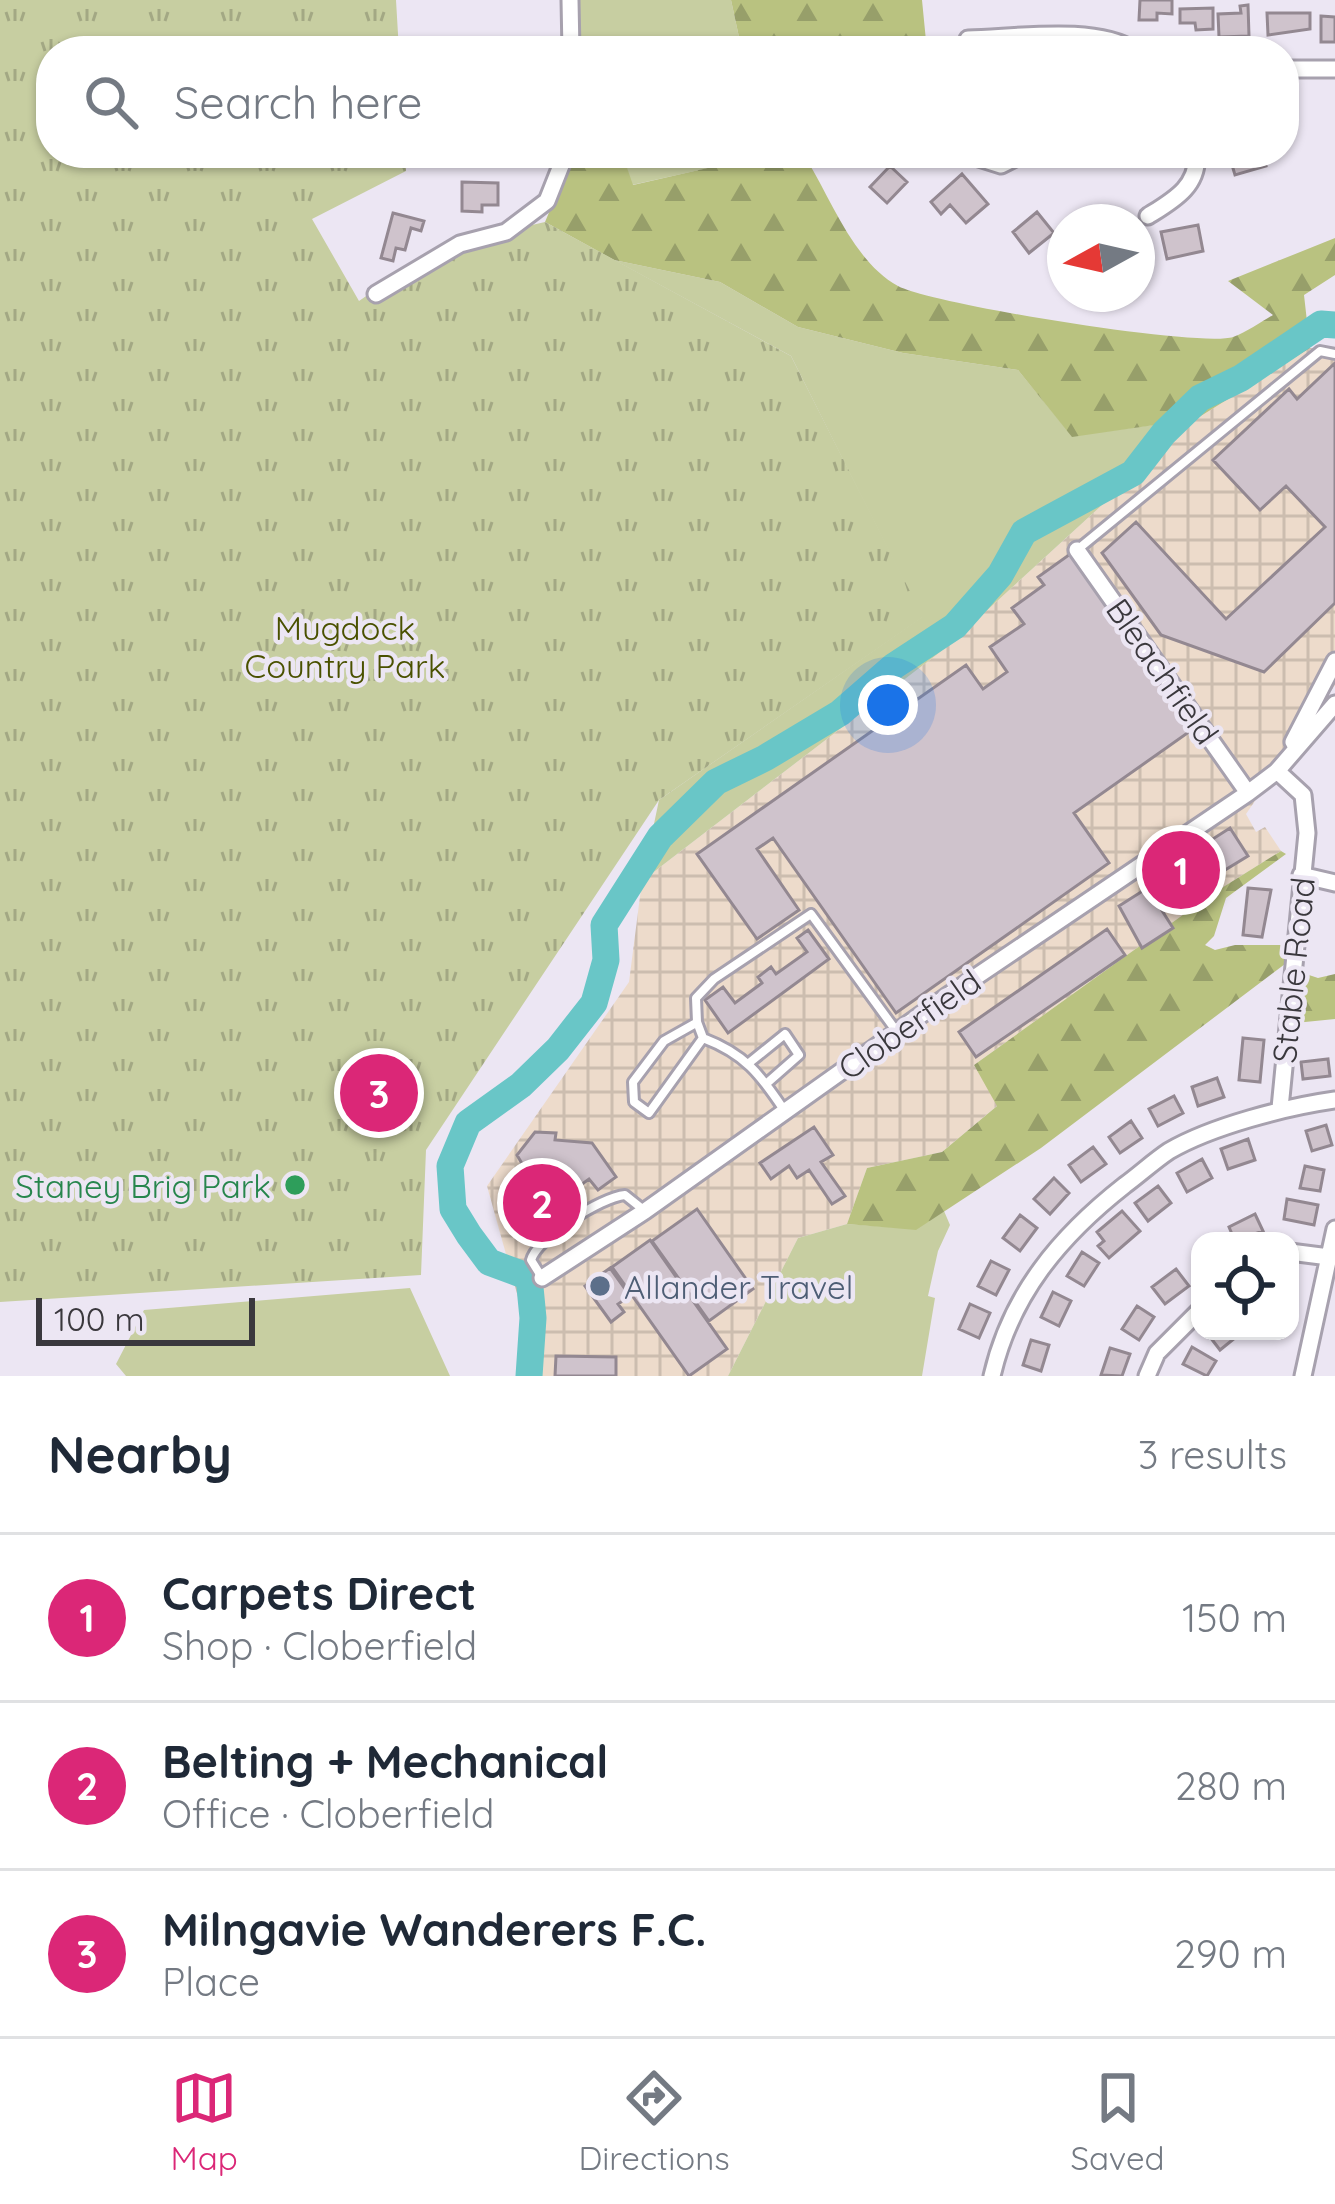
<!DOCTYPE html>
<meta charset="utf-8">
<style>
body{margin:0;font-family:Quicksand,sans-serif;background:#f2f2f3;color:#1f2937}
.controls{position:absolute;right:36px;bottom:36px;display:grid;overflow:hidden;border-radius:24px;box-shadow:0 3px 9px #0004}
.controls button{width:108px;height:108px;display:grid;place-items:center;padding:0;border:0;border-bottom:3px solid #e0e1e3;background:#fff;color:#1f2937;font:60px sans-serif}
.compass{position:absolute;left:1047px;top:204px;width:108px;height:108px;border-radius:50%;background:#fff;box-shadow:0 3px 9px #0004;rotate:262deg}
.scale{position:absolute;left:36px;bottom:30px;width:219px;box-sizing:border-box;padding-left:12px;border:6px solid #3a383d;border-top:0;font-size:33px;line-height:42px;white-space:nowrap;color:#3a383d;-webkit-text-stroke:9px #ece6f3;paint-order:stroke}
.you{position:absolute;left:888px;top:705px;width:42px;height:42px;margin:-30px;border:9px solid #fff;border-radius:50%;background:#1a73e8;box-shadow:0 0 0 18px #1a73e833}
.badge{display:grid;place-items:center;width:78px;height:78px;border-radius:50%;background:#db2777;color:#fff;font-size:39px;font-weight:700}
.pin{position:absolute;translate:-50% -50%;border:6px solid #fff;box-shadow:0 3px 12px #0006}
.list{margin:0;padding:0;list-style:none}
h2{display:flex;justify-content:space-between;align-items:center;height:156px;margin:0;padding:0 48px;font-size:51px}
h2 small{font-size:39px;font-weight:400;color:#747a83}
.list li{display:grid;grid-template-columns:78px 1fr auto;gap:36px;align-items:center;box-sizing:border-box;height:168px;padding:0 48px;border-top:3px solid #e0e1e3}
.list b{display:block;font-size:45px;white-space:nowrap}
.list p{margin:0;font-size:39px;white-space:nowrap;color:#747a83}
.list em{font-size:39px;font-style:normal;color:#747a83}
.icon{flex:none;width:66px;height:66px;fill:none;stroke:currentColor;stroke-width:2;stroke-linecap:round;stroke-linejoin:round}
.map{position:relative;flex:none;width:1335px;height:1376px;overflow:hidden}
.search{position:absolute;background:#fff;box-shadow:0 3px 9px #0004;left:36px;right:36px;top:36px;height:132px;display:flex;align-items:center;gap:30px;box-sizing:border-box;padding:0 42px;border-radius:48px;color:#747a83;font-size:45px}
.sheet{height:660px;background:#fff}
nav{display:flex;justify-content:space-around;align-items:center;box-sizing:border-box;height:168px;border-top:3px solid #e0e1e3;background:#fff;font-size:33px;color:#747a83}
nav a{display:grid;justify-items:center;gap:6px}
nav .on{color:#db2777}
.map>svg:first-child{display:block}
.industrial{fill:url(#industrial-grid)}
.grass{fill:#c7cea1}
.forest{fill:url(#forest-firs)}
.park{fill:url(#park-tufts)}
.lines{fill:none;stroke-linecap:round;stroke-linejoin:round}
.river{stroke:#69c6c7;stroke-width:27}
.building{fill:#cfc3cc;stroke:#938891;stroke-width:3}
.service-casing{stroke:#a7a1ae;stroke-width:14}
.minor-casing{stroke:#a7a1ae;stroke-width:21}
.service{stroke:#fff;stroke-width:8}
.minor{stroke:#fff;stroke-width:15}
.leisure-dot{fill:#2e9e5b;stroke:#ece6f3;stroke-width:4.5}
.service-dot{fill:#5c6f8a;stroke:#ece6f3;stroke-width:4.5}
.labels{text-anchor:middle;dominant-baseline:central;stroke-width:9;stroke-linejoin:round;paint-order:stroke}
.park-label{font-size:33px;fill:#4a5100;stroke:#ece6f3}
.street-label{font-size:33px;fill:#3a383d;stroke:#ece6f3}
.leisure-label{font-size:33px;fill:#27864d;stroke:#ece6f3;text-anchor:end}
.service-label{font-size:33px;fill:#4e5e75;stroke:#ece6f3;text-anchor:start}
</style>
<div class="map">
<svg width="1335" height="1376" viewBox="0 0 1335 1376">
<defs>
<pattern id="industrial-grid" width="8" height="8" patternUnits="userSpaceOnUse" patternTransform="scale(3)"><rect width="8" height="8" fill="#eddbcb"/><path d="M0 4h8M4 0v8" fill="none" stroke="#ccbdaf"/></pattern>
<pattern id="forest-firs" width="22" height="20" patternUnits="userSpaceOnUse" patternTransform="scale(3)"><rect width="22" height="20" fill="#b9c280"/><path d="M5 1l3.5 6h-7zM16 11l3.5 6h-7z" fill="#979f6a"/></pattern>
<pattern id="park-tufts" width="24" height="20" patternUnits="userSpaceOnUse" patternTransform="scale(3)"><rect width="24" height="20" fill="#c7cea1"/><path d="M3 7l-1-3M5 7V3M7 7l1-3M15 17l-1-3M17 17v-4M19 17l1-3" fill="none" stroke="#a3a884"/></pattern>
</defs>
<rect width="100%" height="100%" fill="#ece6f3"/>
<path class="industrial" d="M1310,348L1335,351V685L1246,814L1256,832L1265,827L1281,851L1212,894L974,1065L998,1105L942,1152L867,1168L847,1224L798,1238L728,1376H540L487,1186L629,982L642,881L948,646L1196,419Z"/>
<path class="grass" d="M575,0H731L742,51H575Z
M622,153H716L713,167L632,185Z
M614,260L720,282L798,327L903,353L1018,370L1072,436L1196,419L948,646L642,881L659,800L922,617L791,356Z
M944,1211L950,1225L938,1251L928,1296L935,1298L922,1376H728L798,1238L847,1224L916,1229Z
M410,1288L450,1376H126L116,1364L144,1310Z"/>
<path class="forest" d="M731,0H922L927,51H742Z
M574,153H622L633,185L712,167L716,153H808L807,160C832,201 854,262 898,286C931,304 1199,348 1233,337C1247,332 1261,322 1273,315L1228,281L1335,238V275L1304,295L1310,348L1196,419L1072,437L1018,370L903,353L798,327L720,282L614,260L545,222Z
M1281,851L1286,854L1226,898L1214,936L1205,945L1215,950L1235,945H1283L1287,946L1285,964L1041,1148L916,1230L847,1224L867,1168L942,1152L997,1106L974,1065L1212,894Z
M1300,972L1318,978L1335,974V1019L1295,1023Z"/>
<path class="park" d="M0,0H396L399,51H51V153H405L406,171L312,219L359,301L439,246L545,222L791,356L923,617L659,800L426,1150L421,1275L0,1302Z"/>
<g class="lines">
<path class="river" d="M529,1376L533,1318L529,1277L489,1262L469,1235L453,1209L450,1166L468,1123L521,1085L558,1049L594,1003L606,960L604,925L660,837L716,782L765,758L840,713L894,666L955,626L1000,575L1024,532L1133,473L1164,433L1200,398L1241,378L1321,324L1335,325"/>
</g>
<path class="building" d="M1140,0H1172V14L1157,13V20H1139Z
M1248,5L1249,36L1219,37L1218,14L1241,13L1240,6Z
M1213,8V29L1196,30L1195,23H1180V9Z
M1267,13H1310V29L1268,35Z
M1321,16L1335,17V42H1321Z
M1237,153H1263L1266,166L1235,175L1229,155Z
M890,166L907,182L887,203L870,187Z
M962,174L988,204L966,223L950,205L941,214L931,202Z
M462,182L498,183V205H482V212L462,211Z
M1037,212L1054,233L1029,253L1013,232Z
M393,213L424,221L421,231L411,228L405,250L396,248L393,261L381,258Z
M1198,225L1203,251L1167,259L1161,232Z
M1335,363V603L1264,672L1161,635L1102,553L1136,522L1226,619L1325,527L1286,486L1260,510L1213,460L1289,389L1297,399Z
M1073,552L1196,727L1074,813L1109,863L896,1013L773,838L757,849L799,910L757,939L697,854L966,665L983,689L1007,672L990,647L1024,624L1012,608L1044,585L1038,577Z
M1230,828L1248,856L1161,909L1173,928L1142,948L1119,906L1190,861L1186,856Z
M1248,888L1271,890L1262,937L1243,935Z
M1107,929L1125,955L976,1057L959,1032Z
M808,930L829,959L728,1033L705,1000L723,987L735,1003L762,983L758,977L771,967L776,974L807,952L797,938Z
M1243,1038L1264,1040L1260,1082L1239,1080Z
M1328,1059L1330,1076L1303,1079L1301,1062Z
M1217,1078L1224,1097L1198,1106L1192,1087Z
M1174,1096L1183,1113L1158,1126L1149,1109Z
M1131,1121L1142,1138L1120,1153L1109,1137Z
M1326,1125L1332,1145L1312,1151L1306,1131Z
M814,1127L833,1155L821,1162L845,1196L832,1204L809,1170L797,1178L789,1166L771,1179L760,1163Z
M535,1132L556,1133L555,1140L592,1143L616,1177L598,1190L589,1179L578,1187L583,1194L556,1213L552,1206L537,1216L546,1229L530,1240L504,1203L515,1171L524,1167L517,1155Z
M1248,1139L1255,1160L1228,1169L1221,1149Z
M1093,1147L1106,1164L1081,1182L1069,1165Z
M1202,1159L1212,1178L1187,1192L1177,1173Z
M1305,1166L1324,1170L1320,1191L1300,1188Z
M1054,1178L1069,1193L1050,1214L1034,1199Z
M1158,1186L1171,1203L1148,1221L1135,1203Z
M1287,1199L1318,1205L1314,1225L1284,1219Z
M697,1209L753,1289L709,1321L652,1241Z
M1122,1211L1140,1231L1109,1258L1098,1246L1104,1241L1097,1232Z
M1255,1214L1263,1231L1235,1241L1229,1227Z
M1020,1215L1037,1228L1020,1251L1003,1238Z
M650,1240L727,1349L689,1376L612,1267Z
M1082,1252L1099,1263L1084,1286L1067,1276Z
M991,1261L1009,1270L996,1295L978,1286Z
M610,1268L630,1296L618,1304L624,1312L611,1322L585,1286Z
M1176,1269L1189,1286L1165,1304L1152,1287Z
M1053,1292L1071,1301L1059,1326L1041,1317Z
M970,1304L990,1313L979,1338L959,1329Z
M1137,1306L1154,1317L1139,1340L1122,1329Z
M1210,1331H1240L1241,1333L1220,1350L1207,1333Z
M1031,1340L1049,1345L1041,1371L1023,1365Z
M1192,1347L1216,1361L1207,1376L1183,1364Z
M1110,1348L1130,1354L1122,1376L1101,1375Z
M556,1356L616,1357V1376H555Z"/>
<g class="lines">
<defs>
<path id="service" d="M1077,550L1320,351L1335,354
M696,1023L664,1041L633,1082L634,1102L649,1113L703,1038
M749,1063L785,1034L799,1055L766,1084
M784,1110C760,1074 745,1054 703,1038L697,1022L696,998L714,979L811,914L897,1032
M541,1276L531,1260C537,1238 601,1197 625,1195L645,1211"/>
<path id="minor" d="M570,0L571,51
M968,39C1016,38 1095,25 1135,51
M1284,69H1335
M963,153L1001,165L1025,153
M1148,216C1172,201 1200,186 1196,153
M376,294L460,244L506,232L547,201L566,153
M1077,550L1248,793
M1293,742L1335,661
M1277,771L1303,795L1307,833L1280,1108
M1301,875L1335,883
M1290,1252L1329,1257
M542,1278L645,1211L946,997L1248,793L1277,771L1335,704
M992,1376C1011,1294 1060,1236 1125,1185C1140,1174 1154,1161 1169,1151C1212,1126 1286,1107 1335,1100
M1147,1376L1157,1353L1200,1310
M1303,1376L1335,1229"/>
</defs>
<use href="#service" class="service-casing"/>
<use href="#minor" class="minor-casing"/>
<use href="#service" class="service"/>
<use href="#minor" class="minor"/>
</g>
<circle class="leisure-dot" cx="295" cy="1185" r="12"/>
<circle class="service-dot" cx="600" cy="1286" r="12"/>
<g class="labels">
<g class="park-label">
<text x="345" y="627">Mugdock<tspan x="345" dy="38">Country Park</tspan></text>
</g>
<g class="street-label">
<text transform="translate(1163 671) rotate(55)">Bleachfield</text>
<text transform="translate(1293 970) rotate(-84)">Stable Road</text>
<text transform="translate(909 1024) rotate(-35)">Cloberfield</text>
</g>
<g class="leisure-label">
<text x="271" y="1185">Staney Brig Park</text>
</g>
<g class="service-label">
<text x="624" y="1286">Allander Travel</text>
</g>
</g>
</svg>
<div class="controls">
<button><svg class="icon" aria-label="locate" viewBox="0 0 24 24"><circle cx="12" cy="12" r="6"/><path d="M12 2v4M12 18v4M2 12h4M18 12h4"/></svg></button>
</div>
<svg class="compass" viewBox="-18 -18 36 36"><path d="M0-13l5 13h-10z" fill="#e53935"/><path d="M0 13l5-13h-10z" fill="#747a83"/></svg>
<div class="scale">100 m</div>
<div class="you"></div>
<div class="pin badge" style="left:1181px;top:870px">1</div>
<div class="pin badge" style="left:542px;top:1203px">2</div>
<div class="pin badge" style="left:379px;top:1093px">3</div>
<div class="search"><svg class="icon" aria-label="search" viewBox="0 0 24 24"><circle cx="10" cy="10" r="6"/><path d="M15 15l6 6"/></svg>Search here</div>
</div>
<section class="sheet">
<h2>Nearby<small>3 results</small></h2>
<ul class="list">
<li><span class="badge">1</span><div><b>Carpets Direct</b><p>Shop · Cloberfield</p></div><em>150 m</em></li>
<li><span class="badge">2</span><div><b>Belting + Mechanical</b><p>Office · Cloberfield</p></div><em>280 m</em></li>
<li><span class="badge">3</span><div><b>Milngavie Wanderers F.C.</b><p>Place</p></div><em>290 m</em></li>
</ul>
</section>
<nav>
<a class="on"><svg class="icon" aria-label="map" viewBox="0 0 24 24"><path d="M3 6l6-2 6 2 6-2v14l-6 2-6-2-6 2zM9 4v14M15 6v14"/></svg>Map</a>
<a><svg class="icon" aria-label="directions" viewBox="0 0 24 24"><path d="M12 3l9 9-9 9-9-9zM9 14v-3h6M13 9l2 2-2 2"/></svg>Directions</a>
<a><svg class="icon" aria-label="saved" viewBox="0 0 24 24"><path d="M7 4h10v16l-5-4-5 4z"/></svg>Saved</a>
</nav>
